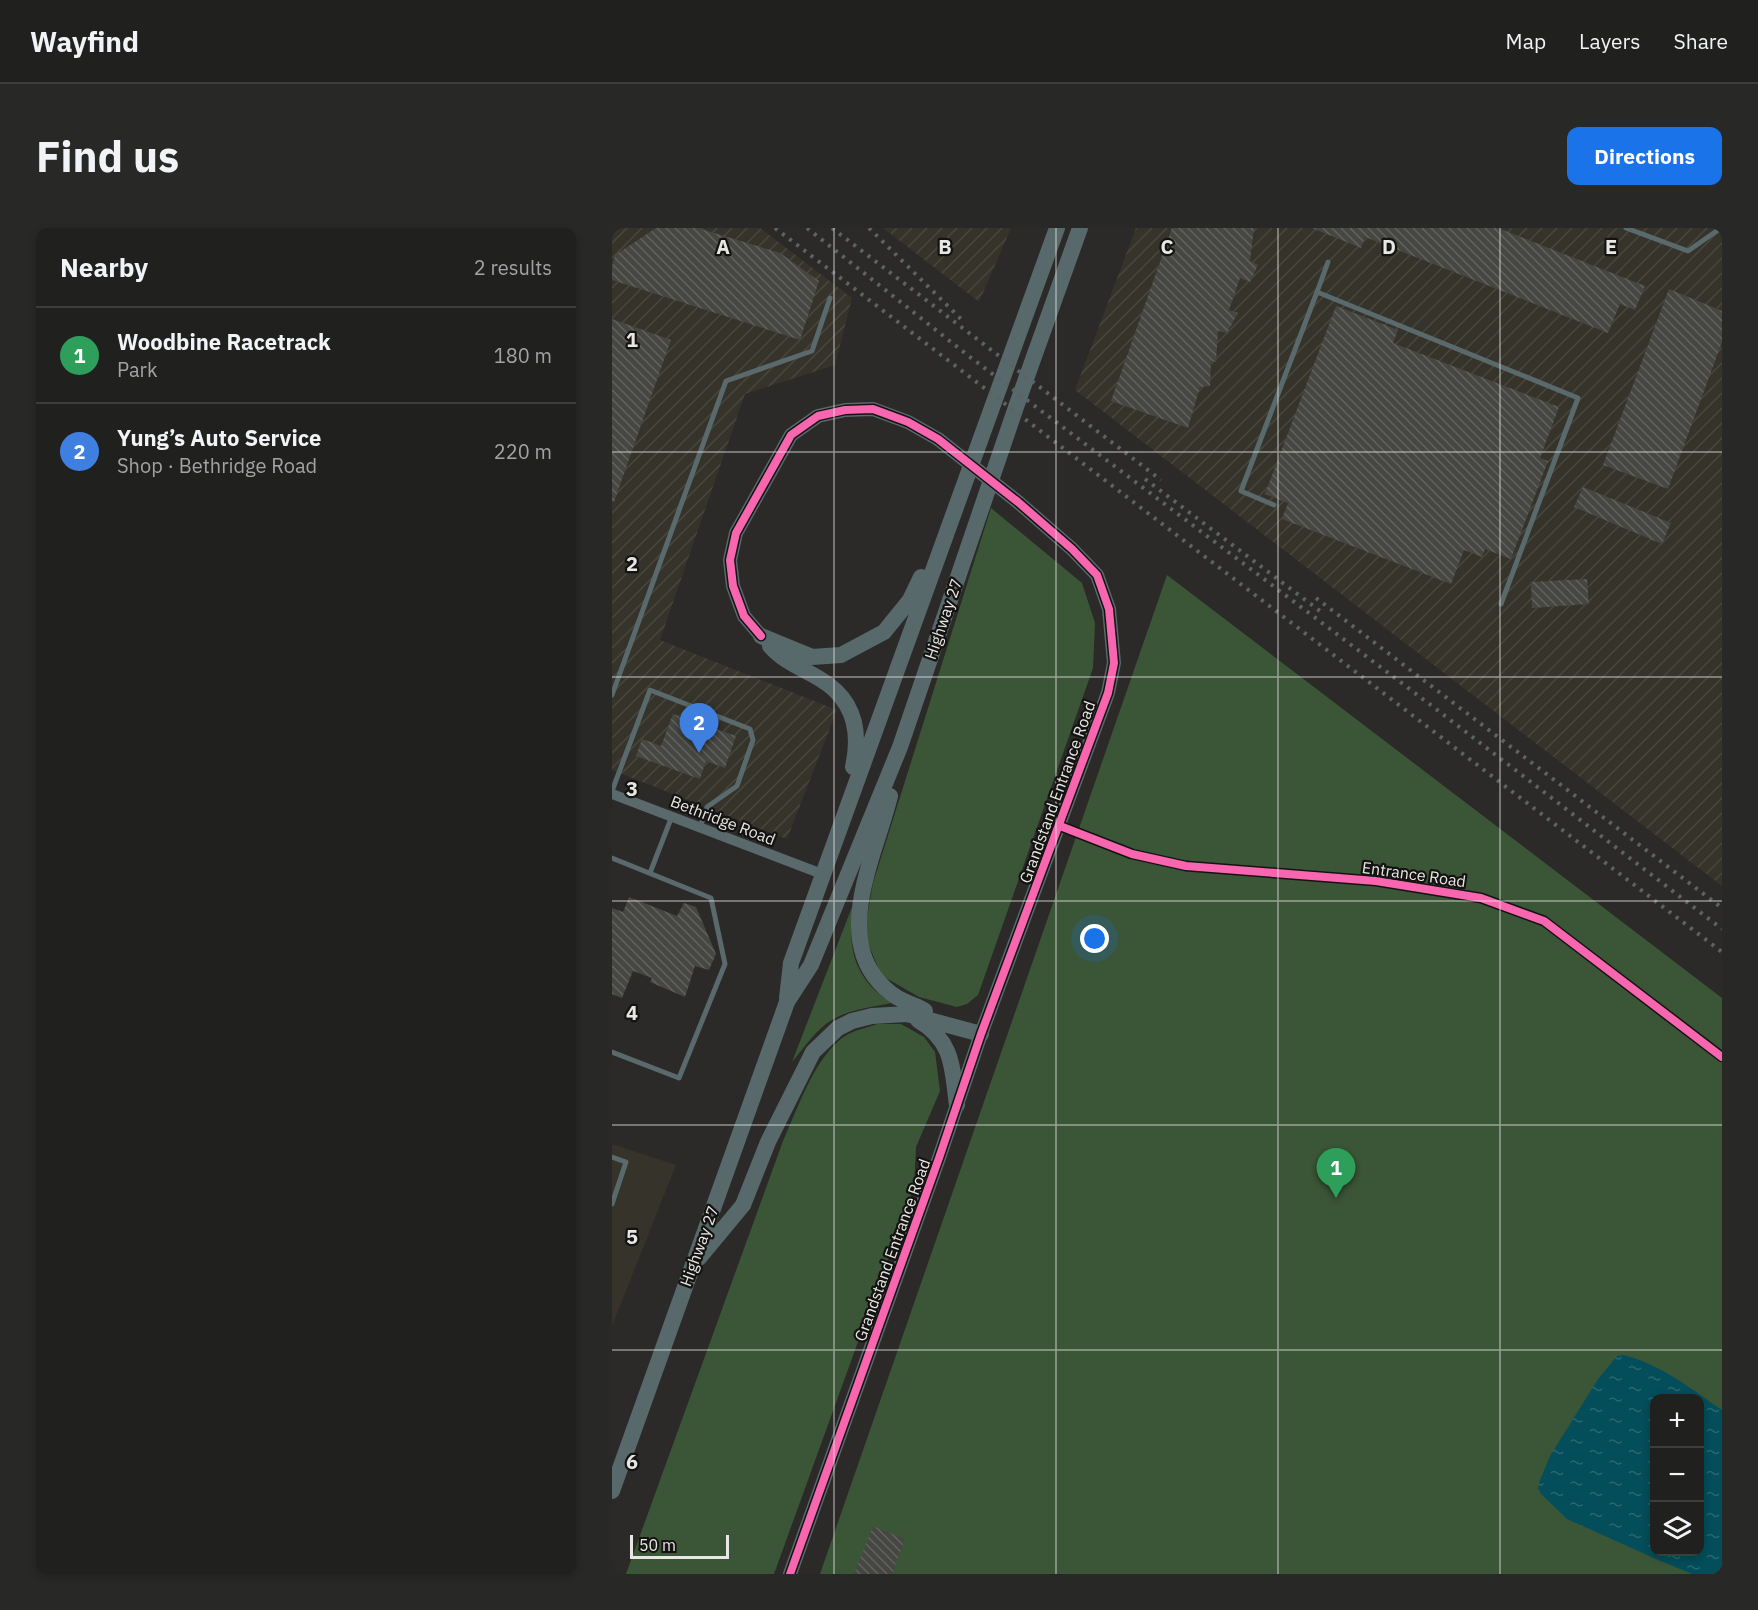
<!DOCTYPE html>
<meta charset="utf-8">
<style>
body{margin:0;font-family:"IBM Plex Sans",sans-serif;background:#282827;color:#f1f3f6}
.controls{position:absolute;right:18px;bottom:18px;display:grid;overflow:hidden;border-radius:12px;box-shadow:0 3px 9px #0003}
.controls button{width:54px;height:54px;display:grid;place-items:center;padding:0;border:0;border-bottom:2px solid #3d3e3c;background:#20201e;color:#f1f3f6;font:30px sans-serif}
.scale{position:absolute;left:18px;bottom:15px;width:99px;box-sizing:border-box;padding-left:6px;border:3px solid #e7e7e4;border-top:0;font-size:16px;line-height:21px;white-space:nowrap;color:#e7e7e4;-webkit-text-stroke:4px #141312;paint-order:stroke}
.you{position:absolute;left:483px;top:711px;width:21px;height:21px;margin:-15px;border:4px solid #fff;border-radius:50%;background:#1a73e8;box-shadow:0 0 0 9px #1a73e833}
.badge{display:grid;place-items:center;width:39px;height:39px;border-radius:50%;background:#1a73e8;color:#fff;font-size:20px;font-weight:700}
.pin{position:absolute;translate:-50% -50px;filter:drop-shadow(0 2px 3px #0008)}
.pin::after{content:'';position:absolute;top:32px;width:21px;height:18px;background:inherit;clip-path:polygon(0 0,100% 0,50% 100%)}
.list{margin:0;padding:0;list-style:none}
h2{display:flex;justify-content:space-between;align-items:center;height:78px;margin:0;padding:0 24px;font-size:26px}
h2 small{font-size:20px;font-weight:400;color:#a2a3a4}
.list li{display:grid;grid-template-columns:39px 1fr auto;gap:18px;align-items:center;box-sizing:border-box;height:96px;padding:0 24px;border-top:2px solid #3d3e3c}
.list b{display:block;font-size:22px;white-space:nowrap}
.list p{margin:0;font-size:20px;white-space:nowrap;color:#a2a3a4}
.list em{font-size:20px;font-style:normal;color:#a2a3a4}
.icon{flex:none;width:33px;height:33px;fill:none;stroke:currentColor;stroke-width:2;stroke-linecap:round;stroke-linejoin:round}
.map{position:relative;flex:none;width:1110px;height:1346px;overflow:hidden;border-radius:12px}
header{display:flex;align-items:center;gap:36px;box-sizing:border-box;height:84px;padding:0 30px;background:#20201e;border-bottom:2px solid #3d3e3c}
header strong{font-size:28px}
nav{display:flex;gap:33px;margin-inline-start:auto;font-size:21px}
.intro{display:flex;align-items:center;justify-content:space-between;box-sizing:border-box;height:144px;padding:0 36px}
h1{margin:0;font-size:42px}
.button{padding:15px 27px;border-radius:12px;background:#1a73e8;color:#fff;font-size:21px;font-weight:700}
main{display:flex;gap:36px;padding:0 36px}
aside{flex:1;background:#20201e;border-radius:12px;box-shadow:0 3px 9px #0003}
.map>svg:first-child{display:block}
.built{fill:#35332a}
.industrial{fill:url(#industrial-furrows)}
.green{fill:#3b5636;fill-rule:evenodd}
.water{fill:url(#water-ripples);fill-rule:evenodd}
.building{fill:url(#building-back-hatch)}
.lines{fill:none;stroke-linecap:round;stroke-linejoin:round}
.service{stroke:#59696c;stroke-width:5}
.minor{stroke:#59696c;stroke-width:10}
.tertiary{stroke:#59696c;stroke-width:14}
.primary{stroke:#58696b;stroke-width:16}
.rail{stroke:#5c6364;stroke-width:4;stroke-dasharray:3 6;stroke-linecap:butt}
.tertiary-bridge{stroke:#59696c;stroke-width:14}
.cycleway-casing{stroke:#141312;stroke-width:11}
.cycleway{stroke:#f766af;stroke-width:8}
.grid{fill:none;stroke:#e7e7e4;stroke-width:1.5;stroke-opacity:0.55}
.labels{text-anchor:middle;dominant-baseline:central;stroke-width:4.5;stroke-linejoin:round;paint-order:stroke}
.street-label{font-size:16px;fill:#e7e7e4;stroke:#141312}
.grid-label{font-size:20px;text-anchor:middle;font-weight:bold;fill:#e7e7e4;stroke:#141312;stroke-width:4.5;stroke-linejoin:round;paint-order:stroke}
</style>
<header>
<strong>Wayfind</strong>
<nav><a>Map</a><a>Layers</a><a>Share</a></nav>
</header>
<div class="intro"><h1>Find us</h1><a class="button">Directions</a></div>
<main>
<aside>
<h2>Nearby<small>2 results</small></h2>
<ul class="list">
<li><span class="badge" style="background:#2e9e5b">1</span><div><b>Woodbine Racetrack</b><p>Park</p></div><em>180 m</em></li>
<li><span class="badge" style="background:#3f7fe0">2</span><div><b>Yung’s Auto Service</b><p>Shop · Bethridge Road</p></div><em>220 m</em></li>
</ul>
</aside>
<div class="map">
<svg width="1110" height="1346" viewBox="0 0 1110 1346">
<defs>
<pattern id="industrial-furrows" width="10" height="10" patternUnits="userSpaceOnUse" patternTransform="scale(1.5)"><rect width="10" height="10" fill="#35332a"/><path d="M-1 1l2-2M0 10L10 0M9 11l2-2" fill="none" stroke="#48473e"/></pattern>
<pattern id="water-ripples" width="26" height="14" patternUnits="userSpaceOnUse" patternTransform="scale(1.5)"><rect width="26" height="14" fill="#044d5a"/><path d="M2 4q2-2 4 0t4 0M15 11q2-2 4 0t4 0" fill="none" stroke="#296772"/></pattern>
<pattern id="building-back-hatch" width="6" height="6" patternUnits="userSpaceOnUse" patternTransform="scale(1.5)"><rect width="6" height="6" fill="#464643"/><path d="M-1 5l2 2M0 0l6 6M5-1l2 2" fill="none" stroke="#61615e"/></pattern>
</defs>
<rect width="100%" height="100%" fill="#2b2a28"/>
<path class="built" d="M0,916L64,937L0,1098Z"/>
<path class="industrial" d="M0,0H148L240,70L223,137L133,166L48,412L225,482L175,611L0,542Z
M271,0H399L367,74Z
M524,0H1110V658L463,162Z"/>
<path class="green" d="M379,280L470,355L483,395L481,440L366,767L355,776L345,779L307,769L269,747L252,705L261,655Z
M555,347L1110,770V1346H208ZM1042,1170H1088V1324H1042Z
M240,679C240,693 238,709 241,723C245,745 261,764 280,775C261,779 238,781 220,792C204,801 192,820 180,834Z
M265,796H289L312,809L323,824L328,863L304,919L302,959L162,1346H14L171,913C186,880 203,828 233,808C242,802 255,800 265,796Z"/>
<path class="water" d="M1011,1127C1049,1136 1079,1161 1110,1182V1346H1080L1046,1332L955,1291L929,1266L926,1260L928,1252L938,1228L986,1151L1005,1128ZM1042,1170H1088V1324H1042Z"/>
<path class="building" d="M44,0H86L168,25L207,53L188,112L0,52V39L3,27Z
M560,0H642L638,33L646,37L638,54L628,50L617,82L626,85L615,105L606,103L604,134L599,133L598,158L588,159L576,200L499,173Z
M700,0H886L1033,58L1023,82L1008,76L996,105L753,9L749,20Z
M1057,61L1110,83V114L1056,261L991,237Z
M724,78L786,102L781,115L947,179L928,230L936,233L899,331L873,321L870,329L852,322L839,356L670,291L676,275L653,266Z
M0,91L59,112L2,274H0Z
M971,259L1059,295L1050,316L962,279Z
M975,351L977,376L920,380L919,354Z
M61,486L124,508L113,540L94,533L88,551L24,528L30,511L49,518Z
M17,669L65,688L72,675L84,679L104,726L97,742L83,738L73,769L38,754L40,750L21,743L10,770L0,766V680L11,684Z
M261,1298L293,1311L280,1346H242Z"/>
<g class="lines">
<path class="service" d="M1014,0L1076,23L1109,0
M705,64L716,34
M662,277L629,263L705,64L966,170L889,376
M0,467L114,153L200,123L218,70
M0,563L38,462L138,501L141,512L125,558L95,579L88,599
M0,630L99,670L113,736L67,850L0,824
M38,645L60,588
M0,929L14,934L0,976"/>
<path class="minor" d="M0,566L210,646
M448,598L520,626L574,638L764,653L869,670L932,693L1110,829"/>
<path class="tertiary" d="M149,408L132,388L121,358L118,332L124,305L179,207L206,188L233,182L261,181L296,194L326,211
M178,1346L327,930L369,806L496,465L502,435L497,381L485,347L460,321L406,274"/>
<path class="primary" d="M149,408L200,429L229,427L272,404L298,372L309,349
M158,418C172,434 190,440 208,451C242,471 249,503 241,539
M278,568C265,623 222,704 267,754C274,762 283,769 292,773C299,777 307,778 313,783
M175,770L179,735L445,0
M306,792C342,813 340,841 345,877
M87,1030L131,977L156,914L201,824L226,800L240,793L260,788L295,786L369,806
M0,1263L175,774L199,737L288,519L404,179L468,0"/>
<path class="rail" d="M163,0L1110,724
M195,0L358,129L824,481L1110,701
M220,0L549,252
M257,0L349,91
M533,251L708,383
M704,370L1110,680"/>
<path class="tertiary-bridge" d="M326,211L406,274"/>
<defs>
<path id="cycleway" d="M149,408L132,388L121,358L118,332L124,305L179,207L206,188L233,182L261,181L296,194L326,211L406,274L460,321L485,347L497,381L502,435L496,465L369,806L327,930L178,1346
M448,598L520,626L574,638L764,653L869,670L932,693L1110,829"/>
</defs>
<use href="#cycleway" class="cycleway-casing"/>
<use href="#cycleway" class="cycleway"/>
</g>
<path class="grid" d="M222,0V1346M444,0V1346M666,0V1346M888,0V1346M0,224H1110M0,449H1110M0,673H1110M0,897H1110M0,1122H1110"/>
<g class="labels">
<g class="street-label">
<text transform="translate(331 391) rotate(-71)">Highway 27</text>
<text transform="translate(445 564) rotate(-70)">Grandstand Entrance Road</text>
<text transform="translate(111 592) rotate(21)">Bethridge Road</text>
<text transform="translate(802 646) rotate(8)">Entrance Road</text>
<text transform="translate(87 1018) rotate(-70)">Highway 27</text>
<text transform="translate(280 1022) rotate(-70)">Grandstand Entrance Road</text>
</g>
</g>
<g class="grid-label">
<text x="111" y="26">A</text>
<text x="333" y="26">B</text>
<text x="555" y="26">C</text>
<text x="777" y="26">D</text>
<text x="999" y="26">E</text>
<text x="20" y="119">1</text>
<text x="20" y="343">2</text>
<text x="20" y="568">3</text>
<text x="20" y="792">4</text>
<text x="20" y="1016">5</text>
<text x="20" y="1241">6</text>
</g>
</svg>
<div class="controls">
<button>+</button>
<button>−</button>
<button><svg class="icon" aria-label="layers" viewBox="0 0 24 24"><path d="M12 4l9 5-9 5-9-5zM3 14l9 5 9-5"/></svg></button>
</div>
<div class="scale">50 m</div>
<div class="you"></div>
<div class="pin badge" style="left:724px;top:970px;background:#2e9e5b">1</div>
<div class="pin badge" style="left:87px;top:525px;background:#3f7fe0">2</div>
</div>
</main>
